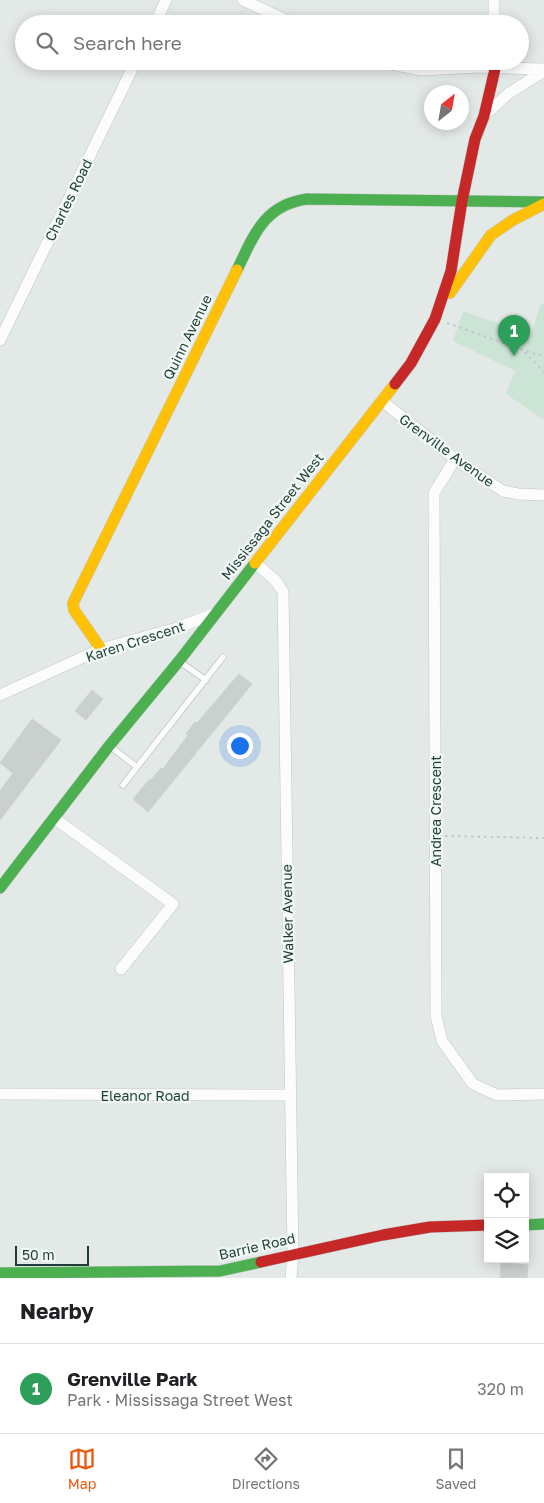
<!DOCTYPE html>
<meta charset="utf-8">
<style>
body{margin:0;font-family:"Golos Text",sans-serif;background:#f2f2f2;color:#202124}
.controls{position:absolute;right:15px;bottom:15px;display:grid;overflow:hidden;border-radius:0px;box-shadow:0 2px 12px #0003}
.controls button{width:45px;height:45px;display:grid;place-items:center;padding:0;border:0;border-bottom:1px solid #e0e0e0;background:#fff;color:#202124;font:25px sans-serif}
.compass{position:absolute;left:424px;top:85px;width:45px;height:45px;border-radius:50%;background:#fff;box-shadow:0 2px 12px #0003;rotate:31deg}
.scale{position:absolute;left:15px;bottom:12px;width:74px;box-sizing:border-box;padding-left:5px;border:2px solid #1f3e39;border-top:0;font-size:14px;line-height:18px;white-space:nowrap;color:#1f3e39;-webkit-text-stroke:4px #f1f8f5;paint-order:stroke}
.you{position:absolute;left:239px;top:745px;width:18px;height:18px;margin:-12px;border:4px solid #fff;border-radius:50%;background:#1a73e8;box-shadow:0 0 0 8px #1a73e833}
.badge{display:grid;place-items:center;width:32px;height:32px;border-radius:50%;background:#ea580c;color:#fff;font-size:16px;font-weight:700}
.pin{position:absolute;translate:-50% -41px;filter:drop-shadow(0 1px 2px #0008)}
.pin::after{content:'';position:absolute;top:26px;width:18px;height:15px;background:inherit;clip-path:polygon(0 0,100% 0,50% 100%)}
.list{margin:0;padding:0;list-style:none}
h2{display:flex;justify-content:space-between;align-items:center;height:65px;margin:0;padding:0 20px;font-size:21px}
h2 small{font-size:16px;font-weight:400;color:#757577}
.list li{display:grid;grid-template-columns:32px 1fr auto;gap:15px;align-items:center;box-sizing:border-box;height:90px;padding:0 20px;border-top:1px solid #e0e0e0}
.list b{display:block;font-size:19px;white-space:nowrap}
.list p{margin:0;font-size:16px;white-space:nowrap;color:#757577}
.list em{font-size:16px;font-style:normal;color:#757577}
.icon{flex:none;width:28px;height:28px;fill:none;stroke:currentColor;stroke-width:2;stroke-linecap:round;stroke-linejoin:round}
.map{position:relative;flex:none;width:544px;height:1278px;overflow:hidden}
.search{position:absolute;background:#fff;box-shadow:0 2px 12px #0003;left:15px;right:15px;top:15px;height:55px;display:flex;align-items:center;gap:12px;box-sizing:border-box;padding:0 18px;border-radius:28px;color:#757577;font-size:19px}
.sheet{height:155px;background:#fff}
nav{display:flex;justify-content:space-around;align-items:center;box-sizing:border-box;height:70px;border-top:1px solid #e0e0e0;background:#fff;font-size:14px;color:#757577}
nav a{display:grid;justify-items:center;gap:2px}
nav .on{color:#ea580c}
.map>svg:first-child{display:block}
.green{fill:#cbe4d5}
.building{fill:#cad0ce;stroke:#cbd2d0}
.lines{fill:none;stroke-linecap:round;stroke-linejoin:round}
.lane-casing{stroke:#c0c6c4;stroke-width:7}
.street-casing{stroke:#c0c6c4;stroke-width:12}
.fast-casing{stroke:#bec7c4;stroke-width:12}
.slow-casing{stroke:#bec7c4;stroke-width:12}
.jam-casing{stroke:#bec7c4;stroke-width:12}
.path{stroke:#c0c9c8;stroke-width:2;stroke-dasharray:2.5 4;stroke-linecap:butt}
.lane{stroke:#fbfcfb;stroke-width:5.5}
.street{stroke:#fbfcfb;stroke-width:11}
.fast{stroke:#4caf50;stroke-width:11}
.slow{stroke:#ffc107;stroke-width:11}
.jam{stroke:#c62828;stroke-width:11}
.labels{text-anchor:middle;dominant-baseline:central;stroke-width:4.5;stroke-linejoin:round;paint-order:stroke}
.street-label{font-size:14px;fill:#1f3e39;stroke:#f1f8f5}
</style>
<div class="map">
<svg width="544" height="1278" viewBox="0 0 544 1278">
<rect width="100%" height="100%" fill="#e3e9e7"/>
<path class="green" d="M541,303L544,304V420L506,394L515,371L453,341L463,311L531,335Z"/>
<path class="building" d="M239,674L252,684L148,812L133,799L150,779L151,780L161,768L163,769L188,735L186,734L195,722L197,723Z
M92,690L103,699L86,720L75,711Z
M32,719L61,740L0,820V791L13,773L0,763Z
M501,1263L528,1265L527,1278H500Z"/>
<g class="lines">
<defs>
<path id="lane" d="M180,662L206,680
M111,747L137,767
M123,785L223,657"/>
<path id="street" d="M243,0L294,24
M494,0V24
M155,24L166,0
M375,61L422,70L478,67L544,69
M484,116L509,93L544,71
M0,340L136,61
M382,401L455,459L503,491L518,494L544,495
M455,459L434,493L436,1016L442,1041L473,1084L497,1095L544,1094
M254,562L276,581L283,592L293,1254L291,1278
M0,695L101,649L177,628L216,613
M54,818L173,904L121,969
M0,1094L290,1095"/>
<path id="fast" d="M237,270C254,235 264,205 307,199L544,202
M0,888L109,746L179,661L255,563
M525,1225L544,1224
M0,1273L220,1271L261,1262"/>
<path id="slow" d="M450,293L491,235L513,220L544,204
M255,563L395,384
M101,649L74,610L73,603L237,270"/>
<path id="jam" d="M395,384L411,363L435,319L451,271L462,201L475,139L484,116L495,69V61
M261,1262L383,1235L430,1227L488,1225"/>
</defs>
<use href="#lane" class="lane-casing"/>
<use href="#street" class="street-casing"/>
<use href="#fast" class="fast-casing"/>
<use href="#slow" class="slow-casing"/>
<use href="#jam" class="jam-casing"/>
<path class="path" d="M447,323L535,354L544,355
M525,352L544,372
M445,836L544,838"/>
<use href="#lane" class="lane"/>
<use href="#street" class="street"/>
<use href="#fast" class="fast"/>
<use href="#slow" class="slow"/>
<use href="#jam" class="jam"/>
</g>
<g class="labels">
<g class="street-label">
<text transform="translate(68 200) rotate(-64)">Charles Road</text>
<text transform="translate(187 337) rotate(-64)">Quinn Avenue</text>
<text transform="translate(447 450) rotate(36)">Grenville Avenue</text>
<text transform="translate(272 516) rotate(-52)">Mississaga Street West</text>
<text transform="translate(135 641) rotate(-18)">Karen Crescent</text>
<text transform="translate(435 811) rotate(-90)">Andrea Crescent</text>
<text transform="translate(287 914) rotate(-91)">Walker Avenue</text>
<text x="145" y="1095">Eleanor Road</text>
<text transform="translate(257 1246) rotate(-13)">Barrie Road</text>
</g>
</g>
</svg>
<div class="controls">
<button><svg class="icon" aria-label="locate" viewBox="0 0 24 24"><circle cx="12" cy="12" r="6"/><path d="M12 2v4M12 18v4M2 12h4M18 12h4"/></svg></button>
<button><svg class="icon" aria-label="layers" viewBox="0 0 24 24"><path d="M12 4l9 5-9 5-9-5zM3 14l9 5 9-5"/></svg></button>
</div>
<svg class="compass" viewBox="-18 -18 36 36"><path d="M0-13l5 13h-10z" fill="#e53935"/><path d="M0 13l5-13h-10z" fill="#757577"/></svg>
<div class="scale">50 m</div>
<div class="you"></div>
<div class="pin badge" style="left:514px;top:356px;background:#2e9e5b">1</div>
<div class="search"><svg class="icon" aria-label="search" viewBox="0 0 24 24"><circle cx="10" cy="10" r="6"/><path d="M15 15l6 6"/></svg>Search here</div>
</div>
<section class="sheet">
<h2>Nearby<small></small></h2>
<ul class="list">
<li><span class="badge" style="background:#2e9e5b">1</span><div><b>Grenville Park</b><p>Park · Mississaga Street West</p></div><em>320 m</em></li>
</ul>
</section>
<nav>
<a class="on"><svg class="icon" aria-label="map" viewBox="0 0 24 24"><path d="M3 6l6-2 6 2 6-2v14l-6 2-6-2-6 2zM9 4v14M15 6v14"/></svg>Map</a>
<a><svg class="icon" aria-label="directions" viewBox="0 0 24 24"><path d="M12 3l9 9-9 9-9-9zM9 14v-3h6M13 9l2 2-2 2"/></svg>Directions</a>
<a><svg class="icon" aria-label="saved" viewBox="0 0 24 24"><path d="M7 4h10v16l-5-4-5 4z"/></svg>Saved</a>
</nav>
